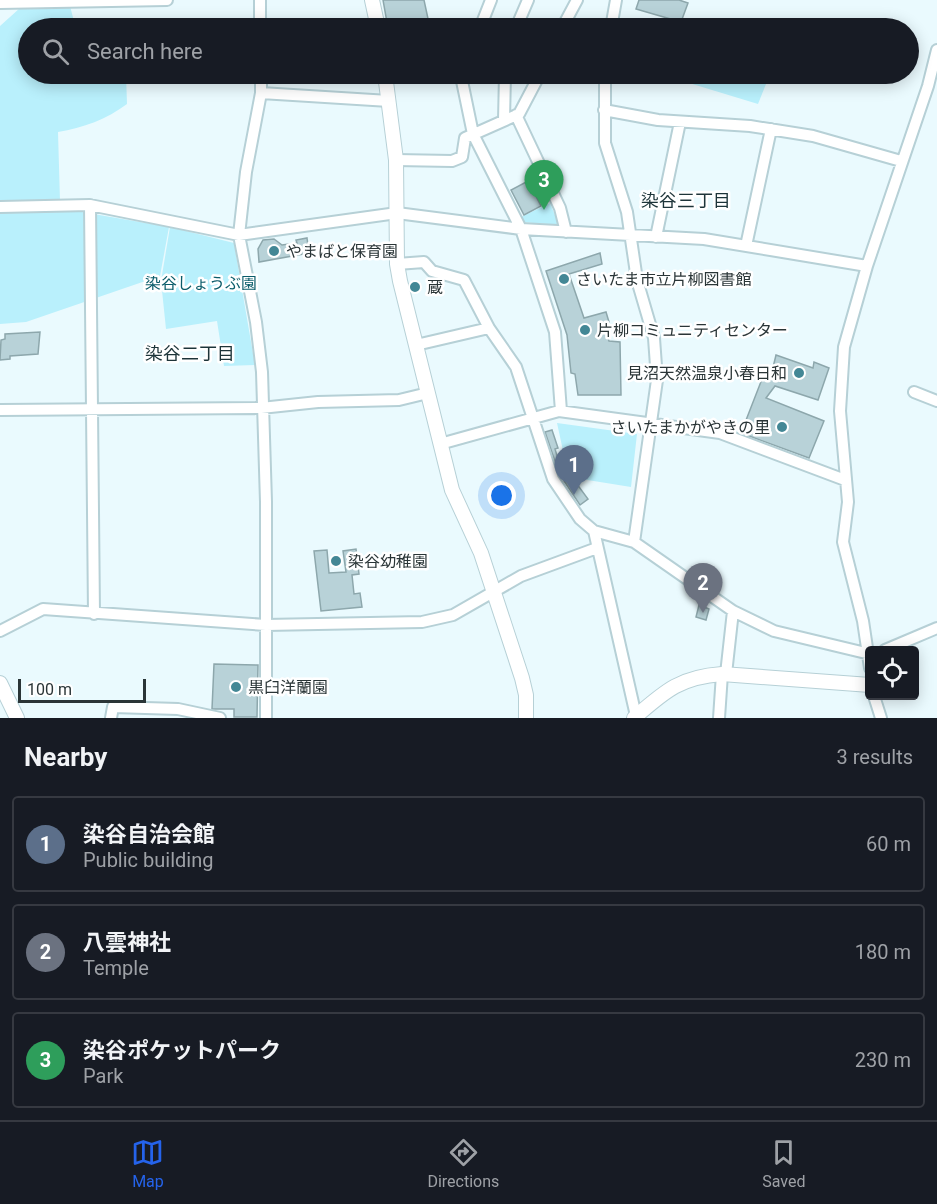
<!DOCTYPE html>
<meta charset="utf-8">
<style>
body{margin:0;font-family:Roboto,"Noto Sans JP",sans-serif;background:#242831;color:#f1f3f6}
.controls{position:absolute;right:18px;bottom:18px;display:grid;overflow:hidden;border-radius:6px;box-shadow:0 3px 15px #0003}
.controls button{width:54px;height:54px;display:grid;place-items:center;padding:0;border:0;border-bottom:2px solid #363941;background:#171b24;color:#f1f3f6;font:30px sans-serif}
.scale{position:absolute;left:18px;bottom:15px;width:128px;box-sizing:border-box;padding-left:6px;border:3px solid #2a3537;border-top:0;font-size:16px;line-height:21px;white-space:nowrap;color:#2a3537;-webkit-text-stroke:4px #fff;paint-order:stroke}
.you{position:absolute;left:502px;top:496px;width:21px;height:21px;margin:-15px;border:4px solid #fff;border-radius:50%;background:#1a73e8;box-shadow:0 0 0 9px #1a73e833}
.badge{display:grid;place-items:center;width:39px;height:39px;border-radius:50%;background:#2563eb;color:#fff;font-size:20px;font-weight:700}
.pin{position:absolute;translate:-50% -50px;filter:drop-shadow(0 2px 3px #0008)}
.pin::after{content:'';position:absolute;top:32px;width:21px;height:18px;background:inherit;clip-path:polygon(0 0,100% 0,50% 100%)}
.list{margin:0;padding:0;list-style:none}
h2{display:flex;justify-content:space-between;align-items:center;height:78px;margin:0;padding:0 24px;font-size:26px}
h2 small{font-size:20px;font-weight:400;color:#9ea1a6}
.list li{display:grid;grid-template-columns:39px 1fr auto;gap:18px;align-items:center;box-sizing:border-box;height:96px;margin:0 12px 12px;padding:0 12px;border:2px solid #363941;border-radius:6px}
.list b{display:block;font-size:22px;white-space:nowrap}
.list p{margin:0;font-size:20px;white-space:nowrap;color:#9ea1a6}
.list em{font-size:20px;font-style:normal;color:#9ea1a6}
.icon{flex:none;width:33px;height:33px;fill:none;stroke:currentColor;stroke-width:2;stroke-linecap:round;stroke-linejoin:round}
.map{position:relative;flex:none;width:937px;height:718px;overflow:hidden}
.search{position:absolute;background:#171b24;box-shadow:0 3px 15px #0003;left:18px;right:18px;top:18px;height:66px;display:flex;align-items:center;gap:15px;box-sizing:border-box;padding:0 21px;border-radius:33px;color:#9ea1a6;font-size:22px}
.sheet{height:402px;background:#171b24}
nav{display:flex;justify-content:space-around;align-items:center;box-sizing:border-box;height:84px;border-top:2px solid #363941;background:#171b24;font-size:16px;color:#9ea1a6}
nav a{display:grid;justify-items:center;gap:3px}
nav .on{color:#2563eb}
.map>svg:first-child{display:block}
.green{fill:#b9f0fc}
.building{fill:#b8d2d8;stroke:#8da7ac;stroke-width:1.5}
.lines{fill:none;stroke-linecap:round;stroke-linejoin:round}
.street-casing{stroke:#b6d0d6;stroke-width:14}
.secondary-casing{stroke:#b6d0d6;stroke-width:16}
.street{stroke:#fff;stroke-width:10}
.secondary{stroke:#fff;stroke-width:14}
.poi-dot{fill:#438795;stroke:#fff;stroke-width:2}
.labels{text-anchor:middle;dominant-baseline:central;stroke-width:5;stroke-linejoin:round;paint-order:stroke}
.poi-label{font-size:16px;fill:#2a3537;stroke:#fff;text-anchor:start}
.park-label{font-size:16px;fill:#0b5c6a;stroke:#fff}
.neighbourhood-label{font-size:18px;fill:#1d3439;stroke:#fff}
</style>
<div class="map">
<svg width="937" height="718" viewBox="0 0 937 718">
<rect width="100%" height="100%" fill="#eafafe"/>
<path class="green" d="M70,6L75,25L117,28H28V74H126L127,104C107,119 83,128 58,132L60,201L76,211L169,227L160,276L26,322L0,324V26L20,8Z
M666,74H770L758,104L666,76Z
M550,203L559,225L521,222L519,218Z
M170,227L234,243L255,365L224,366L217,321L166,329L161,281Z
M557,423L637,434L631,487L575,478L567,469Z"/>
<path class="building" d="M383,0H424L430,28H388Z
M639,0H679L688,3L681,22L636,9Z
M528,181L541,206L524,215L511,190Z
M307,238L309,253L259,262L258,249L263,240L274,239L282,245L297,243L296,240Z
M600,253L602,264L569,274L584,318L606,312L609,322L603,324L609,341L620,342L621,395H578L575,374L571,373L567,335L546,271Z
M40,332L38,354L10,356V359L0,360L1,340L5,339V334Z
M776,355L813,368L814,362L829,368L818,400L775,386L766,398L824,421L809,458L741,433L762,379L770,380Z
M552,430L558,448L555,449L561,469L558,470L545,432Z
M571,476L588,499L580,505L564,481Z
M356,549L359,574L352,575L354,594L360,593L362,607L321,611L314,551L327,550L329,573L346,572L343,551Z
M699,605L709,609L706,620L696,617Z
M214,664L258,665L257,717H234V709H212Z"/>
<g class="lines">
<defs>
<path id="street" d="M0,3L167,0
M260,28V0
M480,28L491,0
M516,28L528,0
M562,28L577,0
M611,28L616,0
M261,74V93L246,172L239,235L256,322L262,372L266,502V718
M465,74L462,81L473,134L521,229L555,332L561,411
M605,74V143L627,212L637,280L654,338L657,380L634,542
M261,93L389,101
M604,110L658,120L750,126L813,136L901,161
M516,115L560,208L566,232
M504,120L505,74
M396,160L452,161L462,157L465,138L519,114L540,74
M90,205L94,614
M0,207L90,205L239,235L397,213L521,229L704,239L867,266
M656,237L680,122
M746,246L771,129
M397,264L424,262L432,271L464,280L489,328L516,367L553,479L580,519L594,531L634,542L733,611L774,631L870,654
M416,345L489,328
M914,392L937,401
M0,410L261,408L318,402L399,400L428,393
M440,444L559,411L720,433L845,480
M594,531L636,716
M0,631L43,609L266,625L422,622L453,615L521,576L597,548
M885,650L937,628
M870,668L863,621L843,542L848,502L840,411L844,347L867,266L928,86L937,50
M726,674L733,611
M874,696L881,718
M111,718L113,707L178,709L220,718
M719,718L722,674"/>
<path id="secondary" d="M372,0L378,28
M385,74L396,160L397,264L400,281L452,490L481,553L522,678L526,695V718
M0,683L17,718
M634,718C665,691 680,677 722,674L870,685"/>
</defs>
<use href="#street" class="street-casing"/>
<use href="#secondary" class="secondary-casing"/>
<use href="#street" class="street"/>
<use href="#secondary" class="secondary"/>
</g>
<g class="poi-dot">
<circle cx="274" cy="251" r="6"/>
<circle cx="564" cy="279" r="6"/>
<circle cx="415" cy="287" r="6"/>
<circle cx="585" cy="330" r="6"/>
<circle cx="799" cy="373" r="6"/>
<circle cx="782" cy="427" r="6"/>
<circle cx="336" cy="561" r="6"/>
<circle cx="236" cy="687" r="6"/>
</g>
<g class="labels">
<g class="poi-label">
<text x="286" y="251">やまばと保育園</text>
<text x="576" y="279">さいたま市立片柳図書館</text>
<text x="427" y="287">蔵</text>
<text x="597" y="330">片柳コミュニティセンター</text>
<text x="787" y="373" text-anchor="end">見沼天然温泉小春日和</text>
<text x="770" y="427" text-anchor="end">さいたまかがやきの里</text>
<text x="348" y="561">染谷幼稚園</text>
<text x="248" y="687">黒臼洋蘭園</text>
</g>
<g class="park-label">
<text x="201" y="283">染谷しょうぶ園</text>
</g>
<g class="neighbourhood-label">
<text x="686" y="200">染谷三丁目</text>
<text x="190" y="353">染谷二丁目</text>
</g>
</g>
</svg>
<div class="controls">
<button><svg class="icon" aria-label="locate" viewBox="0 0 24 24"><circle cx="12" cy="12" r="6"/><path d="M12 2v4M12 18v4M2 12h4M18 12h4"/></svg></button>
</div>
<div class="scale">100 m</div>
<div class="you"></div>
<div class="pin badge" style="left:574px;top:495px;background:#5c6f8a">1</div>
<div class="pin badge" style="left:703px;top:613px;background:#6b7280">2</div>
<div class="pin badge" style="left:544px;top:210px;background:#2e9e5b">3</div>
<div class="search"><svg class="icon" aria-label="search" viewBox="0 0 24 24"><circle cx="10" cy="10" r="6"/><path d="M15 15l6 6"/></svg>Search here</div>
</div>
<section class="sheet">
<h2>Nearby<small>3 results</small></h2>
<ul class="list">
<li><span class="badge" style="background:#5c6f8a">1</span><div><b>染谷自治会館</b><p>Public building</p></div><em>60 m</em></li>
<li><span class="badge" style="background:#6b7280">2</span><div><b>八雲神社</b><p>Temple</p></div><em>180 m</em></li>
<li><span class="badge" style="background:#2e9e5b">3</span><div><b>染谷ポケットパーク</b><p>Park</p></div><em>230 m</em></li>
</ul>
</section>
<nav>
<a class="on"><svg class="icon" aria-label="map" viewBox="0 0 24 24"><path d="M3 6l6-2 6 2 6-2v14l-6 2-6-2-6 2zM9 4v14M15 6v14"/></svg>Map</a>
<a><svg class="icon" aria-label="directions" viewBox="0 0 24 24"><path d="M12 3l9 9-9 9-9-9zM9 14v-3h6M13 9l2 2-2 2"/></svg>Directions</a>
<a><svg class="icon" aria-label="saved" viewBox="0 0 24 24"><path d="M7 4h10v16l-5-4-5 4z"/></svg>Saved</a>
</nav>
